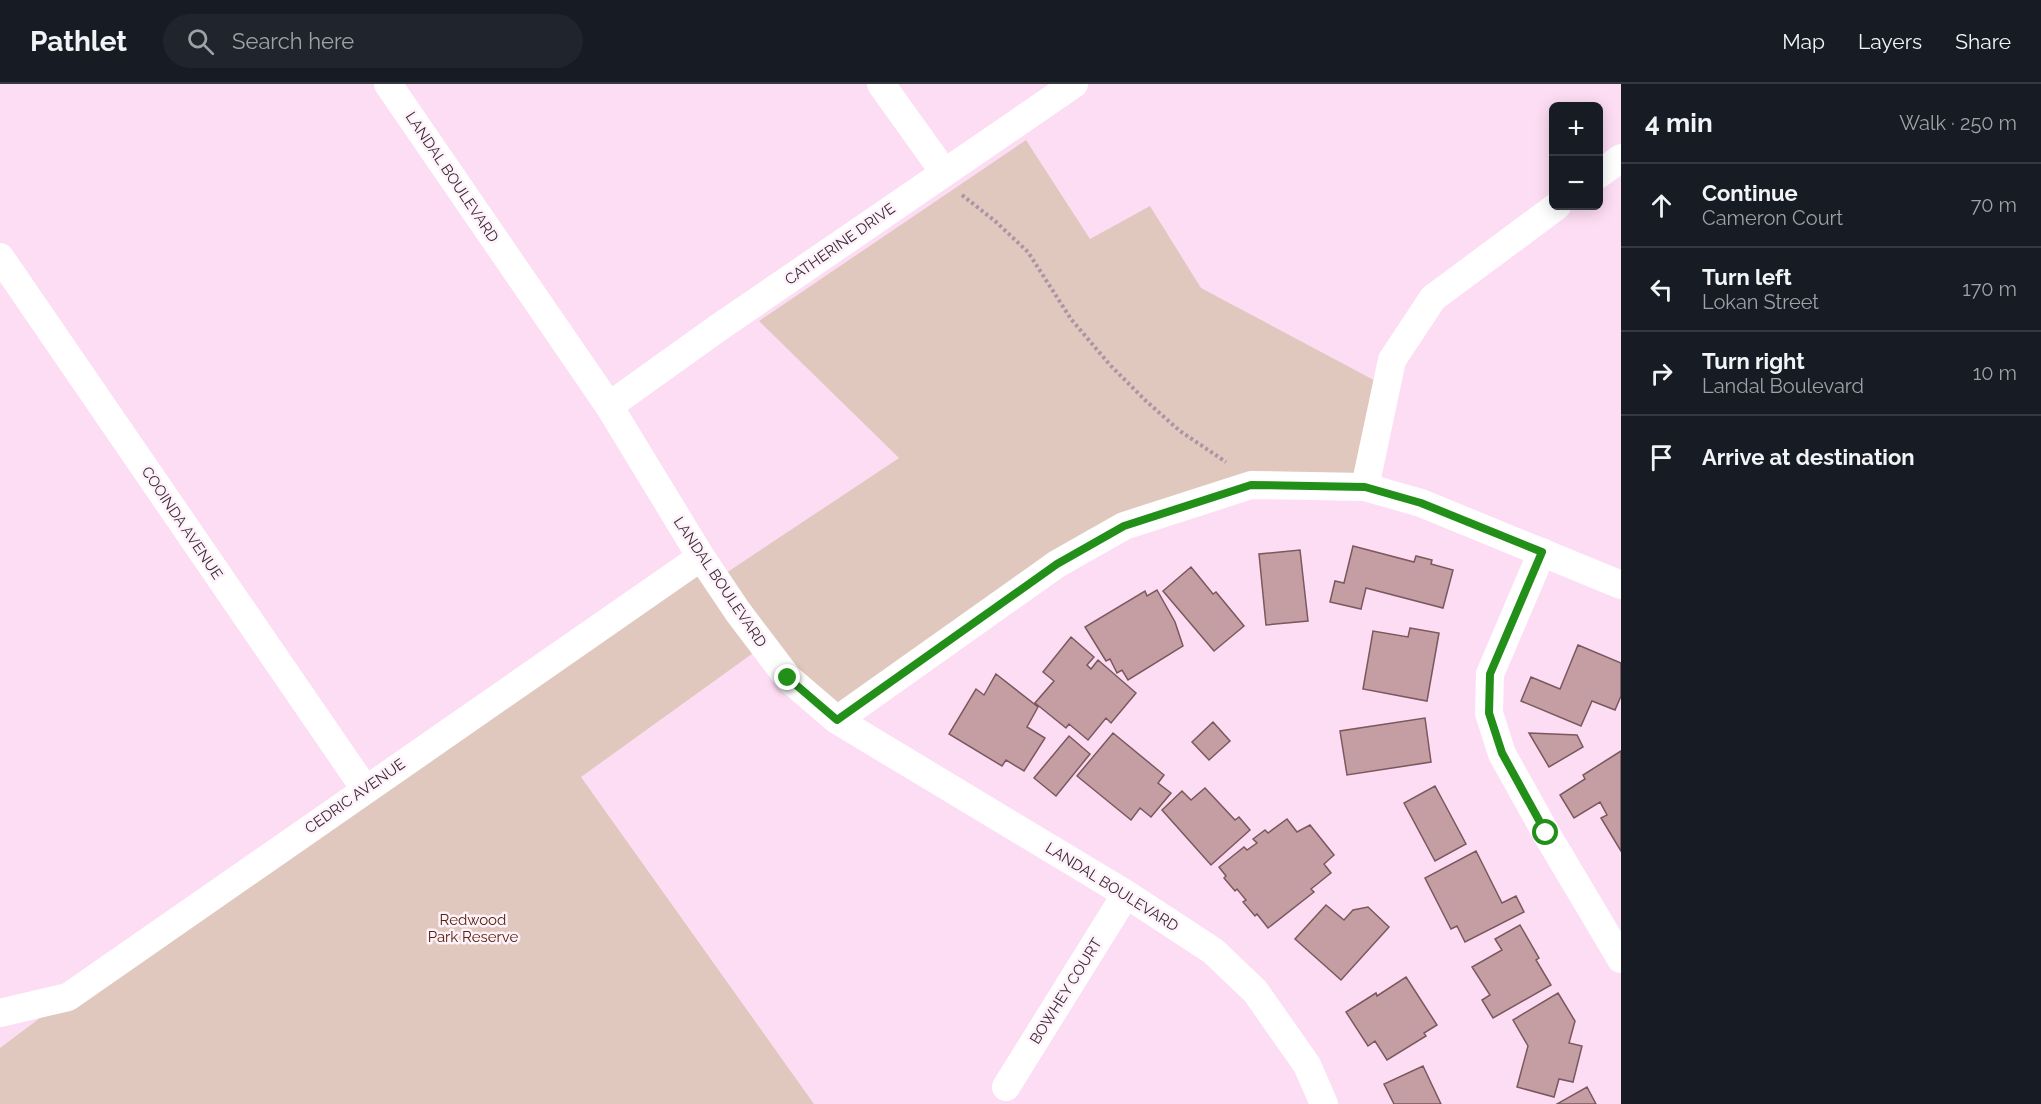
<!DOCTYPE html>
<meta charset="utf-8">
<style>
body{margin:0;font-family:Raleway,sans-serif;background:#20242c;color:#f1f3f6}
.controls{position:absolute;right:18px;top:18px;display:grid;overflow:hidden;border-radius:9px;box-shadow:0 3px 15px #0003}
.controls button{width:54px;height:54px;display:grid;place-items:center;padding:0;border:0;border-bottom:2px solid #363941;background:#171b24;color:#f1f3f6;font:30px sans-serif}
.stop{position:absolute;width:18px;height:18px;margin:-14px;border:4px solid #229018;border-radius:50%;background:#fff}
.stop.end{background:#229018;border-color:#fff;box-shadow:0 2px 6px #0008}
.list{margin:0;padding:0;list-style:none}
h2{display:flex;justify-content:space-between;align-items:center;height:78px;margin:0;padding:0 24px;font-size:26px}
h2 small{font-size:20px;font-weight:400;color:#9ea1a6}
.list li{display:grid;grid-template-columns:39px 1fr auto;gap:18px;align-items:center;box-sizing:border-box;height:84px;padding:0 24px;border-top:2px solid #363941}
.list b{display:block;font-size:22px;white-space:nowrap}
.list p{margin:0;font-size:20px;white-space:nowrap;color:#9ea1a6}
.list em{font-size:20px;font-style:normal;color:#9ea1a6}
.icon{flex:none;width:33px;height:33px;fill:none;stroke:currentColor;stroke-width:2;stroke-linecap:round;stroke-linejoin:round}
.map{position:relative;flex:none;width:1621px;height:1020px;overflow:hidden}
header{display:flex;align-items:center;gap:36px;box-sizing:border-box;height:84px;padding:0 30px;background:#171b24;border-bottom:2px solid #363941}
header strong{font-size:28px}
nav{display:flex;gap:33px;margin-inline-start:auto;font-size:21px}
.search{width:420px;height:54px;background:#20242c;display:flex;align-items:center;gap:15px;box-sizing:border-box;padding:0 21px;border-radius:33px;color:#9ea1a6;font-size:22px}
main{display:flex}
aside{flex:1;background:#171b24}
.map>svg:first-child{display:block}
.green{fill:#e1c8be}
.building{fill:#c49ea3;stroke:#7a585d;stroke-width:1.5}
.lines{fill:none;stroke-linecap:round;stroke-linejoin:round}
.path{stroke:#ab94a5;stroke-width:4;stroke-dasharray:3 3;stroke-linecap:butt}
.minor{stroke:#fff;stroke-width:28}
.route{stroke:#229018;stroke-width:8}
.labels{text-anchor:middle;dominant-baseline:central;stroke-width:5;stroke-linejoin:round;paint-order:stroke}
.street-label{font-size:15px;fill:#372b33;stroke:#fef1fa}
.park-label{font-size:15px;fill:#56230c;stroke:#fef1fa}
</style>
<header>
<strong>Pathlet</strong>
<div class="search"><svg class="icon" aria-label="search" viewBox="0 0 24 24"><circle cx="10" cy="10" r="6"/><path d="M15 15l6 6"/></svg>Search here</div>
<nav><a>Map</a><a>Layers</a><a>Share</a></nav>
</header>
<main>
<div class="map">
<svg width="1621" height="1020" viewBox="0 0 1621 1020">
<rect width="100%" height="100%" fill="#fdddf4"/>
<path class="green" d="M1026,56L1090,155L1150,122L1201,204L1385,302L1365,403L1251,401L1124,442L837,636L763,562L581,693L814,1020H0V964L68,913L701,473L717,495L899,374L759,237Z"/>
<path class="building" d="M1353,462L1414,478L1416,472L1432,476L1431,480L1453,486L1443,524L1366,504L1361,525L1330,518L1335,497L1344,499Z
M1300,466L1308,537L1266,541L1259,470Z
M1191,483L1213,510L1216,508L1244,542L1214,567L1163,507Z
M1157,506L1175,538L1183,562L1128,596L1122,586L1117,589L1110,575L1106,577L1085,543L1145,507L1147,512Z
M1410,544L1439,549L1427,617L1363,605L1373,547L1408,553Z
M1071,553L1094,573L1087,581L1091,585L1098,576L1136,609L1111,639L1106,634L1088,656L1069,640L1066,644L1035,619L1054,597L1043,588Z
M1578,561L1621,579V612L1615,626L1592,617L1581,642L1521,617L1531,593L1560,605Z
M996,590L1038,623L1027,643L1045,654L1024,687L1006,676L1002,682L949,650L976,605L984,611Z
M1425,634L1431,678L1347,691L1340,647Z
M1213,638L1230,657L1209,676L1192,658Z
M1113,649L1164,691L1158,699L1171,709L1151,733L1140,724L1131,736L1077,692Z
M1529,649L1577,651L1583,663L1549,683Z
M1069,652L1090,670L1056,712L1034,694Z
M1621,667V767L1601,734L1607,731L1600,718L1574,734L1560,711L1585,695L1583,691Z
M1435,702L1466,760L1435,777L1404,719Z
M1205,704L1235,736L1239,733L1250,746L1211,781L1162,726L1182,707L1191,716Z
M1287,735L1297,748L1310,741L1334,771L1324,780L1331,789L1311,805L1314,808L1268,844L1257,830L1255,832L1243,818L1246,816L1237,805L1235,807L1224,794L1226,792L1219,783L1244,763L1247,766L1257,759L1253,755L1265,746L1268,749Z
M1476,767L1502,819L1516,812L1524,828L1465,858L1457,842L1451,845L1425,794Z
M1326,821L1344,836L1353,826L1368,823L1389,843L1341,896L1295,855Z
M1520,841L1539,874L1536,876L1551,901L1493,934L1482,916L1490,911L1472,883L1502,866L1495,855Z
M1406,893L1437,941L1424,949L1426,952L1387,976L1375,957L1368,962L1346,928L1376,909L1377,912Z
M1558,909L1575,937L1569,959L1582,962L1573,998L1559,995L1554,1013L1517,1003L1528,962L1513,936Z
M1423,982L1441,1020H1394L1384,1000Z
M1587,1003L1596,1020H1557Z"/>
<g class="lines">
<path class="path" d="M962,111L995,137L1028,168L1071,235L1110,281L1146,317L1180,347L1226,378"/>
<path class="minor" d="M388,0L609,322L701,473L738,528L788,594L837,636L1126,810L1213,867L1255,907L1307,981L1324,1020
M881,0L944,88
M1598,91L1621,74
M0,173L365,705
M609,322L718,244L1074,0
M1365,403L1392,276L1433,214L1557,122
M1542,468L1490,590L1489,629L1502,670L1546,749L1621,875
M837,636L1057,480L1124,442L1251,401L1365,403L1421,419L1621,501
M0,929L68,913L701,473
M1006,1003L1126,810"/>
</g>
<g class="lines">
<path class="route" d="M788,594L837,636L1057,480L1124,442L1251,401L1365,403L1421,419L1542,468L1490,590L1489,629L1502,669L1546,749"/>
</g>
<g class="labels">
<g class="street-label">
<text transform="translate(452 93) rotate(56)">LANDAL BOULEVARD</text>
<text transform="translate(840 160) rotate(-35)">CATHERINE DRIVE</text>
<text transform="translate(182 439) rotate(56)">COOINDA AVENUE</text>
<text transform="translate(720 498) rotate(56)">LANDAL BOULEVARD</text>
<text transform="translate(355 712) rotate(-35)">CEDRIC AVENUE</text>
<text transform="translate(1112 803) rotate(32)">LANDAL BOULEVARD</text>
<text transform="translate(1066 907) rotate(-58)">BOWHEY COURT</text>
</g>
<g class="park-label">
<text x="473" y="836">Redwood<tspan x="473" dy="17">Park Reserve</tspan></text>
</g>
</g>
</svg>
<div class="controls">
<button>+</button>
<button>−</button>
</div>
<div class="stop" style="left:1546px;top:749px"></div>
<div class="stop end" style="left:788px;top:594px"></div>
</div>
<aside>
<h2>4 min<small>Walk · 250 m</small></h2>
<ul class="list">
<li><svg class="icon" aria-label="ahead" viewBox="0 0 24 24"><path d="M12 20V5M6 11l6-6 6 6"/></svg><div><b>Continue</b><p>Cameron Court</p></div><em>70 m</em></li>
<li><svg class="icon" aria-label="left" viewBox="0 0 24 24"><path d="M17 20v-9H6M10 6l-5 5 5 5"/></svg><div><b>Turn left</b><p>Lokan Street</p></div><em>170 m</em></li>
<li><svg class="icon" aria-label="right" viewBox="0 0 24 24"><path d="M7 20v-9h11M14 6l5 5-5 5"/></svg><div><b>Turn right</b><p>Landal Boulevard</p></div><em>10 m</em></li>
<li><svg class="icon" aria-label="arrive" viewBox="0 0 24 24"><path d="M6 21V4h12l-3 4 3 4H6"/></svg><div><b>Arrive at destination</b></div></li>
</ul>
</aside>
</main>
